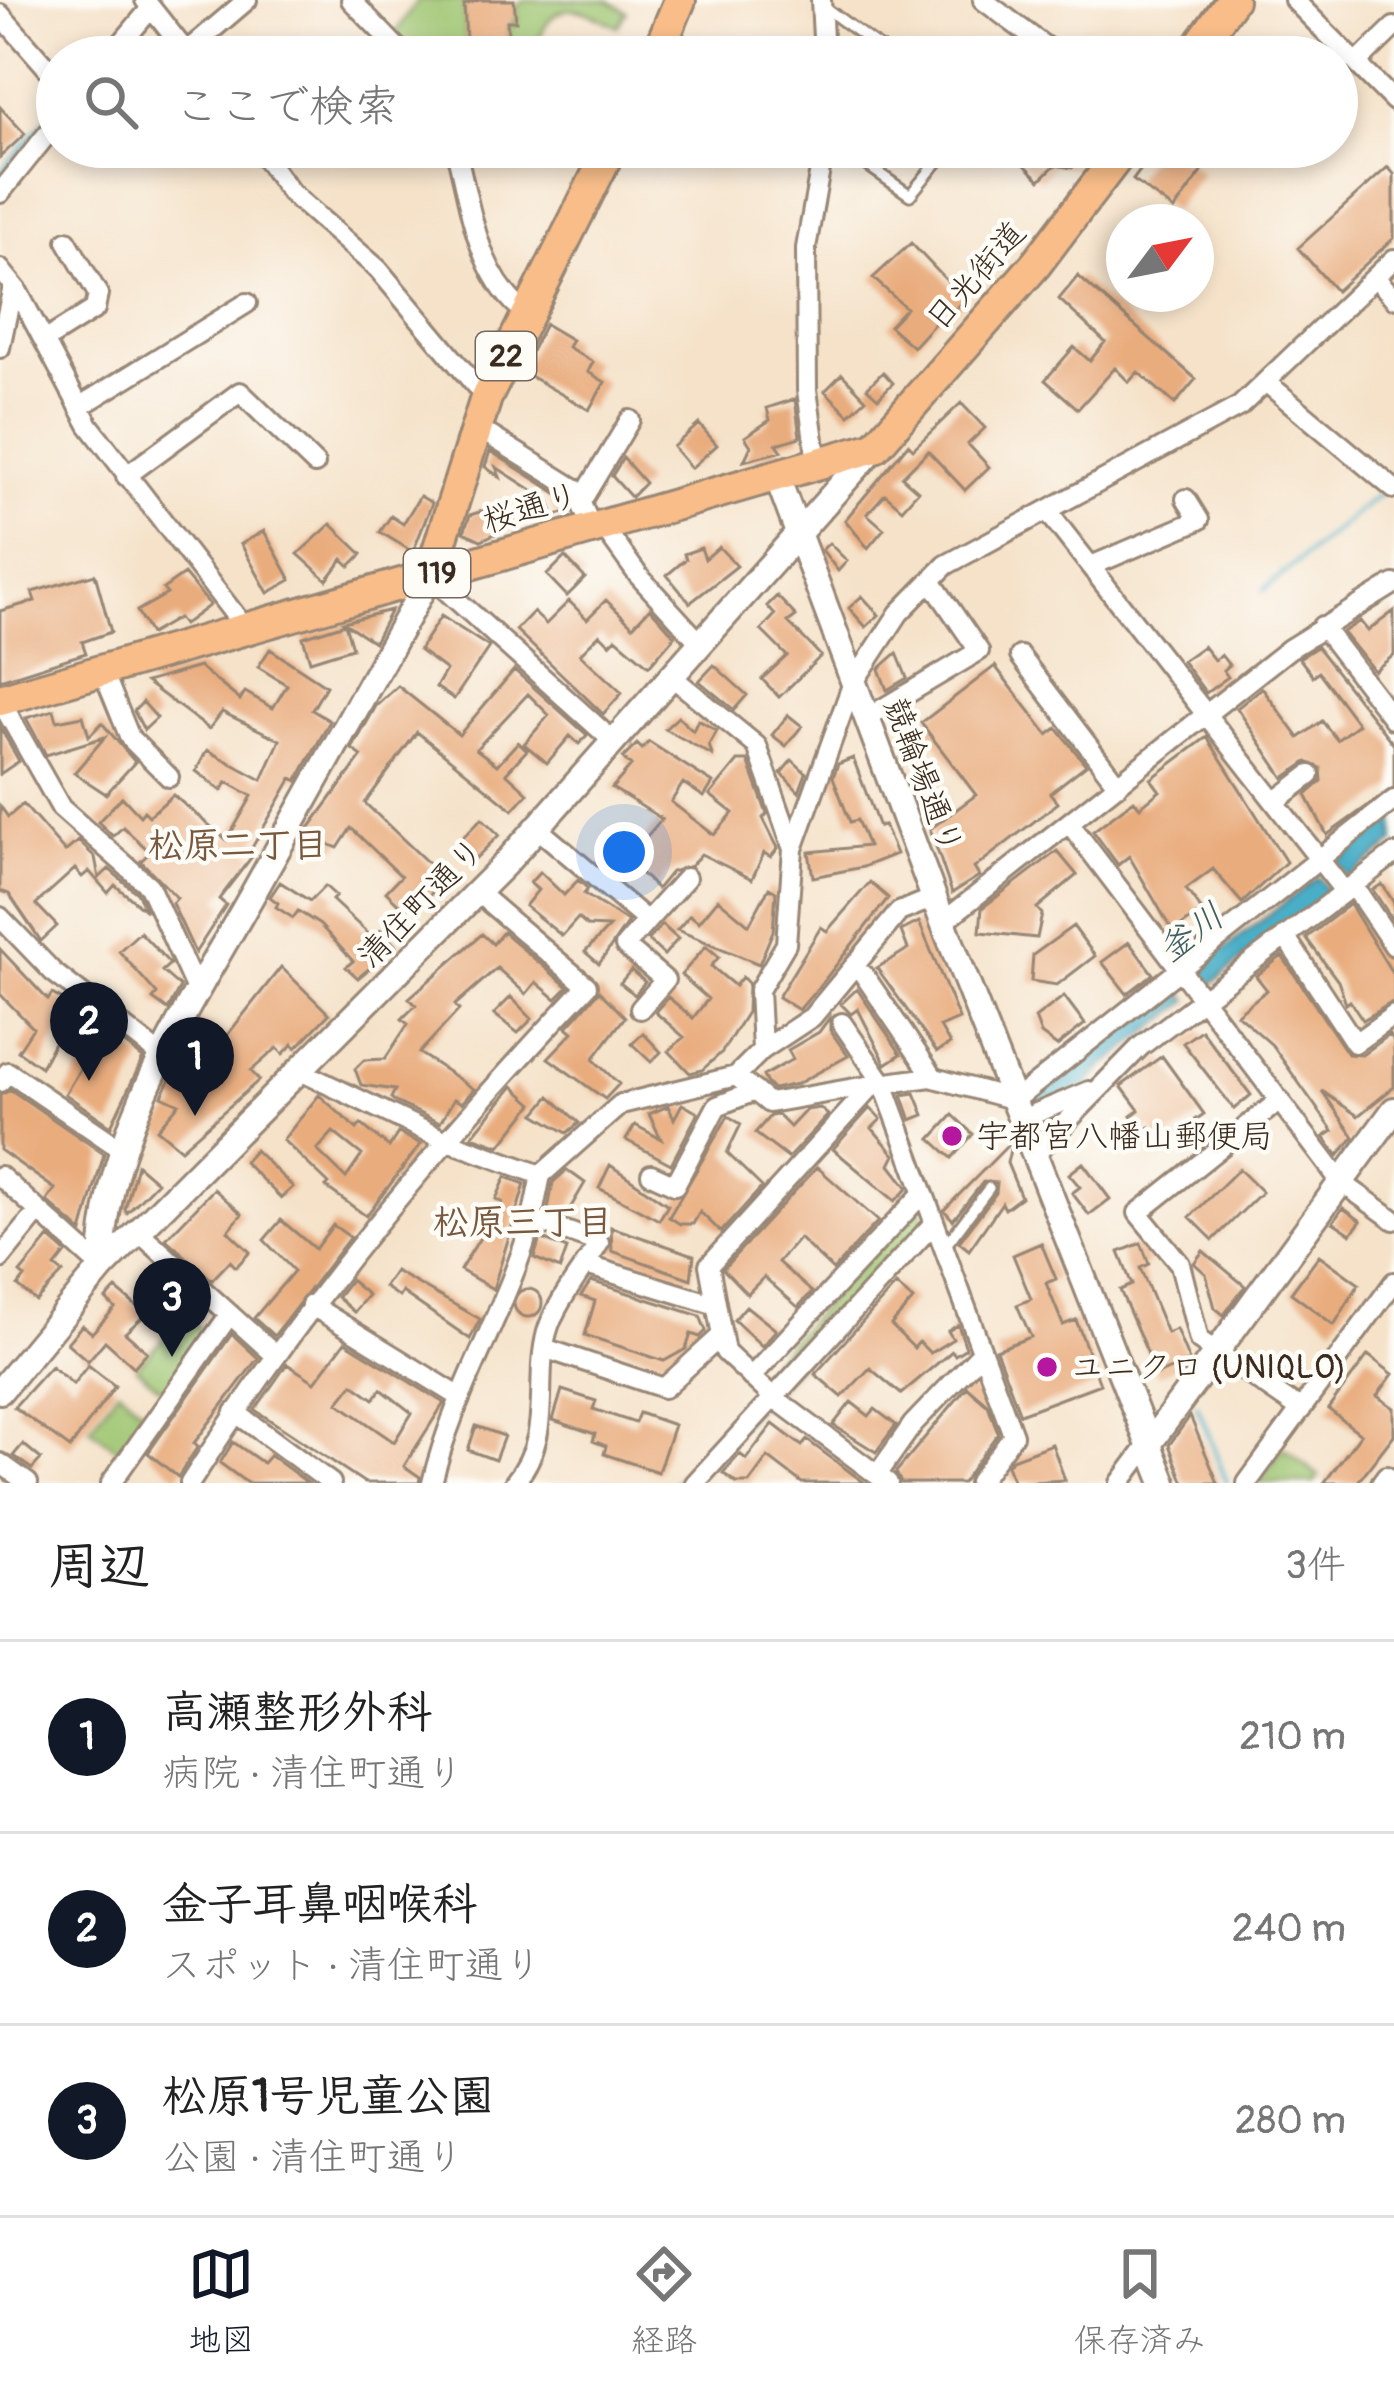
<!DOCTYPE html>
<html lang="ja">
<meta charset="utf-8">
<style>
body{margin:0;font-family:Pangolin,"Klee One",sans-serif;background:#f6f6f6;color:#222}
.compass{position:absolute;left:1106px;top:204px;width:108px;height:108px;border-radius:50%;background:#fff;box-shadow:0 6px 18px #0003;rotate:58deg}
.you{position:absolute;left:624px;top:852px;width:42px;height:42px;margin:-30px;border:9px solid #fff;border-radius:50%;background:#1a73e8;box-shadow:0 0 0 18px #1a73e833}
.badge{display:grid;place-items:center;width:78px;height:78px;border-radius:50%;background:#111827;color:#fff;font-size:39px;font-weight:700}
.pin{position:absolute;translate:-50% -99px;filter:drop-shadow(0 3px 6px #0008)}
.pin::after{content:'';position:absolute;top:63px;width:42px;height:36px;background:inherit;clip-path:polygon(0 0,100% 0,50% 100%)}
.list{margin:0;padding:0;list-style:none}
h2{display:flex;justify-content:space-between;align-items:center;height:156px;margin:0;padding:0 48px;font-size:51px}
h2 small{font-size:39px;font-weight:400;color:#767676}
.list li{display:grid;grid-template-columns:78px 1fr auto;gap:36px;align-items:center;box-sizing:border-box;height:192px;padding:0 48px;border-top:3px solid #e0e0e0}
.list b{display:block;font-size:45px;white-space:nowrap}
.list p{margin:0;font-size:39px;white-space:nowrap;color:#767676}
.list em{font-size:39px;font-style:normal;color:#767676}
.icon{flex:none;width:66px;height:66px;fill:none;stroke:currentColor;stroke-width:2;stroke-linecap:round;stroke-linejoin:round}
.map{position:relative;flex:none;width:1394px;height:1483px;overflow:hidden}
.search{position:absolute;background:#fff;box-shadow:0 6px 18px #0003;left:36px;right:36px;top:36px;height:132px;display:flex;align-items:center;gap:30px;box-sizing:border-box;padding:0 42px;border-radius:66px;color:#767676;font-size:45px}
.sheet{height:732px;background:#fff}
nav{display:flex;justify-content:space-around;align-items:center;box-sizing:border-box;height:168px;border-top:3px solid #e0e0e0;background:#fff;font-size:33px;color:#767676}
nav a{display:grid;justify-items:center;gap:6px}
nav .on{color:#111827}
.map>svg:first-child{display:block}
.green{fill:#9ec56f;stroke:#6c7846;stroke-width:3}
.water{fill:#49afc8;stroke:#426c73;stroke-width:3}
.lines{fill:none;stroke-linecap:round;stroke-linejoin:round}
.stream{stroke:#49afc8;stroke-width:4.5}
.building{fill:#e9ac7d;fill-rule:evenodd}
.service-casing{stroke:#988674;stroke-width:15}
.minor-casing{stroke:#988674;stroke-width:24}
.tertiary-casing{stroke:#988674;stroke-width:30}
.primary-casing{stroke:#988674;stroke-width:36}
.trunk-casing{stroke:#988674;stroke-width:36}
.service{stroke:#fff;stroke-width:9}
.minor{stroke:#fff;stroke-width:18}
.tertiary{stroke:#fff;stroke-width:24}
.primary{stroke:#f8bd89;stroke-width:30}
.trunk{stroke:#f8bd89;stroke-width:30}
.poi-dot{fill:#b5179e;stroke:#fdfcf7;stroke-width:4.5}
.labels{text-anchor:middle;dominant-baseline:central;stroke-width:9;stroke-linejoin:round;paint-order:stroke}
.shield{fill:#fdfcf7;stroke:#75695f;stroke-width:3}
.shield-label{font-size:30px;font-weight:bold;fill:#3b2a1e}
.street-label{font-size:33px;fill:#3b2a1e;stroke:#fdfcf7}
.poi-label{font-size:33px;fill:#3b2a1e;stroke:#fdfcf7;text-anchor:start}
.neighbourhood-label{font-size:36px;font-weight:bold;fill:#78583f;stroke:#fdfcf7}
.water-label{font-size:36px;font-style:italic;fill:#415f62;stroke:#fdfcf7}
</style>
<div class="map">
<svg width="1394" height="1483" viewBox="0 0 1394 1483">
<rect width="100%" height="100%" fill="#fdfcf7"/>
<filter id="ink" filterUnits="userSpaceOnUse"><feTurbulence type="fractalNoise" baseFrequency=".00833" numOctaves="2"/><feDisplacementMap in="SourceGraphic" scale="24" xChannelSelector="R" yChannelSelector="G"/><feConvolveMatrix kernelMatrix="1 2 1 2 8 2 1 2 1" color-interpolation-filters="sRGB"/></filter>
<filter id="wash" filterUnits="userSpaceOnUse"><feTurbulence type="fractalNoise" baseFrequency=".004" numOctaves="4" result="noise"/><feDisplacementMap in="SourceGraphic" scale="48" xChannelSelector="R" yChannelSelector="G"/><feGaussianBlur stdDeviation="2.7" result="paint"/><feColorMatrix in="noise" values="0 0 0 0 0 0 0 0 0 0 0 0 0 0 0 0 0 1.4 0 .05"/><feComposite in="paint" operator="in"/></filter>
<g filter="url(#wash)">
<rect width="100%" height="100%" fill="#f5e2c9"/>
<path class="green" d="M418,0H479L464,5L466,48L450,49V57H412L394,35Z
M524,0H607L627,12L618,27C568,0 550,0 533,57H508L510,24L518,20L516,6Z
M919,1202L927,1223L774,1391L758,1376Z
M185,1316L212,1339L171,1397L136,1368Z
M118,1389L155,1420L129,1458L90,1428Z
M1284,1448L1319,1476L1314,1483H1258Z"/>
<path class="water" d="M1394,819V843L1348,878L1336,862Z
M1318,877L1329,893L1205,989L1193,973Z
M1176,985L1189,1001L1104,1066L1086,1086L1040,1107L1032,1093Z
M753,1396L761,1403L687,1483H674Z"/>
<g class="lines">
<path class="stream" d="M0,173L57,107
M1264,590L1380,493
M1197,1405L1227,1483"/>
</g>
<g id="blocks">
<path class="building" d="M479,0H514L516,21H507L509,47H503V54L467,57L464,5Z
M1251,35L1271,57H1226Z
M0,107L25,134L0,157Z
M1007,147H1094L1072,168L1055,165L1040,180Z
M1157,147H1167L1202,172L1174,210L1133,180Z
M1388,167L1394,174V238L1336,291L1298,248Z
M911,243L965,300L947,317L944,313L913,347L889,326L906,308L873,278Z
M1078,276L1196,379L1175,404L1138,372L1129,382L1115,368L1078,409L1045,380L1074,347L1090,361L1105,342L1059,299Z
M545,324L572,340L568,347L593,362L588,372L605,382L589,410L521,371Z
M883,372L893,383L878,398L867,388Z
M842,374L866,399L849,415L825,391Z
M795,399L800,437L777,444L782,451L744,461L751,446L745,437L770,420L767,408Z
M961,403L985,428L968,444L989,467L965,490L928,451L902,477L918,491L902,509L885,494L867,514L884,529L868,548L845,520L908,444L913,449Z
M699,424L717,445L691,468L673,447Z
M490,451L563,497L569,511L554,516L549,501L496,467L500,477L485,467Z
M623,458L645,483L631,497L612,476Z
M420,496L432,503L413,552L380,532L391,516L403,524Z
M508,503L515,525L481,540L464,532L470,515Z
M331,524L362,554L350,566L343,559L327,580L298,554Z
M264,531L291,580L268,593L241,544Z
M829,543L847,561L838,571L822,550Z
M719,547L737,566L690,603L667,575L686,559L684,554L701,548L705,559Z
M565,557L585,578L567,596L547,575Z
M95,574L111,632L82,642L86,653L0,680V611L35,601L32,592Z
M184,574L210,605L183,625L178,618L150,634L137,611L167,594L163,589Z
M777,596L796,616L788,622L821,656L779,697L762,679L787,656L761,630L775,615L767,606Z
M862,596L879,615L866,627L849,608Z
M606,600L633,626L650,608L675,636L649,666L616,638L610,644L600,634L580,654L622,693L603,714L516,630L533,612L546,624L569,601L587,619Z
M391,610L374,642L343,622Z
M1394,611V655L1374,671L1343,632L1360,621L1368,631Z
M441,616L489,647L454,699L436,687L446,670L419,650Z
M345,624L352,648L310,661L303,637Z
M1203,646L1214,660L1221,655L1229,665L1223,670L1228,677L1206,693L1182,661Z
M1317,647L1394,745V787L1327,835L1306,795L1322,781L1321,768L1307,762L1284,778L1237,708L1262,688L1299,738L1322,721L1337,740L1358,724L1319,672L1313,676L1299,658Z
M270,649L326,686L312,710L330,721L297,781L292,778L250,851L254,854L219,899L226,905L195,953L172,903L177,898L141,861L150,852L123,827L113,836L98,822L122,797L140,816L144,811L149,816L173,795L227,840L252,796L227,782L222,791L196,771L207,750L262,780L280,740L222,712L209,729L146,682L199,667L240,700L245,692L273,708L287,685L258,667Z
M897,653L907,678L887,690L879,669Z
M714,665L747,695L734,710L699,681Z
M995,666L1048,735L1057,728L1086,765L1050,793L1058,803L974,868L979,876L952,893L930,829L976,795L921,723Z
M514,670L587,735L579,744L570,736L547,763L524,744L549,715L528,694L476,749L497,765L518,742L527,750L506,773L528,793L513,810L417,732L365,803L445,879L426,899L419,892L404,909L386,892L401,876L351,828L338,848L304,835L362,756L352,749L376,706L398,686L459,735Z
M143,702L157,718L144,730L134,711Z
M54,710L57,721L83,716L89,736L102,723L135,762L106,794L74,773L105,737L46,755L26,718Z
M788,715L802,726L786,746L772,735Z
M678,717L693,731L698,720L717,731L709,745L712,755L665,729Z
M0,727L19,761L0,774Z
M1207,737L1286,862L1242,903L1213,869L1186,889L1202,911L1173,932L1129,856L1118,865L1093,831L1134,800L1140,807L1160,791L1151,779Z
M649,742L713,783L704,797L683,783L671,802L714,835L733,813L710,795L738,761H748L767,814L763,818L778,848L771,857L764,853L752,879L701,854L691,866L671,872L657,889L619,851L624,844L618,839L626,830L641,843L662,819L612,788L631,766L623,758L637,744L642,749Z
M853,758L879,827L884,825L896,854L863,867L813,877L809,852L868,846L857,820L850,822L833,777L838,764Z
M792,760L806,773L799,792L781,773Z
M23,804L65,852L78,841L95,857L99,878L109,869L138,894L146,911L115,885L108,893L89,871L82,877L75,869L36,904L57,926L41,941L9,894L0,891V806L8,817Z
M482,818L499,835L476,858L459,841Z
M1057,851L1077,875L1037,908L1042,914L1037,938L980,932L982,908Z
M540,872L564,895L578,880L588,889L584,894L628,922L599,964L585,952L609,927L587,926L578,918L562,936L525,906L538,890L530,883Z
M280,882L310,901L325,886L336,896L332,900L373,938L381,930L396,946L358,978L346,967L353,961L320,925L298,911L293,918L276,907L278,903L270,897Z
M870,882L888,898L823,982L799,1010L778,997L821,927L827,931Z
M1382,884L1394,903V922L1373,890Z
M769,888L776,892L773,931L759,964L677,930L690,915L699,922L718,899L749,925Z
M1350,904L1394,976V1001L1363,1020L1350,1001L1346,1004L1338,981L1306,938Z
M919,922L959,1019L940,1027L950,1044L937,1052L877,968L908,949L901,931Z
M662,925L678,939L664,955L648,940Z
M1073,926L1095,956L1057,985L1031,981L1033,955Z
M140,932L170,964L162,971L180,987L168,1010L153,999L157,994L119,951Z
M503,932L568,987L556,999L536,982L526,994L497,968L455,1005L459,1010L419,1053L474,1089L462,1103L454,1099L440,1123L396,1102L391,1098L395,1090L361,1085L355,1069L364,1060L385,1059L408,1024L402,1019L416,1005L409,998L482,934L493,944Z
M1129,942L1153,974L1127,994L1102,962Z
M706,946L719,957L711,966L735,986L742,977L748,983L747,1012L722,1052L702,1070L690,1073L669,1051L684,1037L655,1012L668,997L693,1018L708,999L681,975Z
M0,949L48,1000L52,994L79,1009L143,1058L111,1126L65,1094L95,1044L65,1022L41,1067L18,1051L33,1028L0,994Z
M1282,956L1348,1054L1362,1055L1389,1035L1394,1041V1087L1358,1116L1322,1091L1354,1137L1338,1156L1324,1137L1333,1131L1272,1045L1237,1014L1267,990L1256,976Z
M281,967L329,1014L296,1048L293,1044L283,1054L277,1048L251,1071L259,1080L181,1149L157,1129L179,1104L162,1096L196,1026L198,1022L225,1038Z
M631,970L645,982L635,995L620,983Z
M857,989L901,1054L886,1064L858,1009L851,1014L841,1004Z
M599,991L625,1017L593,1059L619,1084L605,1099L548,1058L573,1032L567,1027Z
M1064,996L1085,1024L1057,1046L1041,1034L1035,1018Z
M511,997L532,1019L518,1033L494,1014Z
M830,1017V1030L848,1056L797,1084L773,1089L767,1084L763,1076L793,1059L788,1050L819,1032Z
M1201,1030L1251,1095L1234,1109L1183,1043Z
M643,1033L661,1052L651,1062L632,1044Z
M1162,1056L1204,1114L1161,1144L1150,1127L1142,1132L1131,1116L1139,1110L1121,1086Z
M513,1086L533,1104L500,1146L472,1136Z
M11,1090L104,1154L82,1232L47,1201L55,1189L0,1150V1095Z
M915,1093L924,1115L911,1120L902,1095Z
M319,1095L357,1129L361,1124L389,1147L398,1133L421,1144L366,1216L326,1187L329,1184L283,1140ZM333,1132L362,1155L346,1178L317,1150Z
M550,1096L579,1123L567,1133L535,1114Z
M682,1104L698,1113L671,1164L626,1140L635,1125L661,1139L649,1114L668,1106L674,1119Z
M820,1108L828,1115L788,1158L755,1133L770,1116L778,1115L790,1127L806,1110Z
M870,1108L881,1119L872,1128L895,1155L890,1165L908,1188L895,1201L833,1149Z
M953,1115L973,1134L952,1158L931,1139Z
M728,1116L741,1124L727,1153L762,1187L721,1232L700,1212L693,1224H680L669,1217Z
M1012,1141L1007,1163L1021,1197L1005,1209L1002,1203L969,1250L959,1242L996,1193L997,1183L983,1182L953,1220L944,1210Z
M255,1150L293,1187L281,1198L244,1162Z
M1083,1163L1110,1199L1089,1215L1072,1193L1080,1187L1069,1174Z
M137,1165L157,1182L127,1213L125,1209Z
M610,1165L668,1205L659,1220L599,1188Z
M817,1167L878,1221L833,1270L799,1238L778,1262L812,1292L798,1307L764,1277L747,1294L723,1269Z
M1239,1169L1262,1192L1213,1240L1190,1217Z
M567,1170L585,1183L565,1217L548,1210L553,1182Z
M506,1177L525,1184L493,1289L460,1270L502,1202L496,1199Z
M214,1189L242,1214L228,1231L250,1252L236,1267L230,1261L212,1280L166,1239Z
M1343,1208L1361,1221L1351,1234L1333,1222Z
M281,1220L315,1249L333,1225L350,1237L274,1336L254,1318L294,1271L264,1240Z
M611,1227L694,1255L691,1279L612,1251Z
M49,1238L66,1253L55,1267L63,1273L36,1301L18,1286L25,1277L20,1273Z
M540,1238L567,1249L560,1269L534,1258Z
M1041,1243L1056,1279L1046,1283L1063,1325L1076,1320L1100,1384L1020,1414L996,1350L1031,1337L1017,1305L1031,1299L1013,1255Z
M1141,1243L1149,1264L1140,1268L1167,1333L1176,1329L1189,1361L1157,1375L1120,1290L1132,1285L1119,1252Z
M1203,1251L1245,1286L1224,1315L1215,1308L1206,1274L1194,1263Z
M1319,1255L1359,1284L1334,1325L1291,1293Z
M395,1271L480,1319L470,1339L402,1292L399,1297L384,1287Z
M350,1280L368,1295L354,1312L337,1297Z
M591,1281L700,1316L706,1331L700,1337L691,1334L686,1349L664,1361L585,1335L595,1301L581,1296Z
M896,1285L913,1300L891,1325L914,1348L919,1342L930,1353L953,1339L948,1331L958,1325L966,1348L955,1355L952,1351L901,1394L870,1368L842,1397L815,1374Z
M116,1289L146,1314L125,1333L147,1352L134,1367L105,1341L88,1361L67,1343L82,1325L92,1333L115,1308L106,1299Z
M514 1303a14 14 0 1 1 28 0a14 14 0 1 1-28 0Z
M746,1306L776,1330L762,1346L734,1320Z
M232,1334L258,1358L194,1443L198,1446L178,1477L148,1453Z
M345,1342L444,1403L404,1466L420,1477L419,1483H365L255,1410L287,1364L315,1382ZM353,1384L374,1399L381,1389L412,1413L394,1442L338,1403Z
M1368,1355L1393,1374L1377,1396L1394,1408V1435L1357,1483H1324L1361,1434L1328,1409Z
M88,1365L115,1386L70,1448L14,1407L51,1366L73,1384Z
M967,1387L988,1405L998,1433L962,1483H901L896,1472Z
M562,1390L596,1401L593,1409L635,1423L639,1413L674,1425L658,1472L604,1454L606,1446L593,1441L595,1434L553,1420Z
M851,1402L869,1416L875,1409L896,1425L876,1452L833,1425Z
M1190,1416L1218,1483H1184L1169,1445Z
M773,1424L802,1446L807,1440L865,1483H802L768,1457L749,1483H736L723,1473L740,1454L746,1459Z
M476,1426L504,1436L495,1460L468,1450Z
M233,1442L263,1463L270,1455L308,1483H247L220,1463Z
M23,1444L41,1459L32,1469L13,1456Z
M1052,1444L1065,1480L1014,1483L1007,1465L1012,1459Z"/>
</g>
</g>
<g filter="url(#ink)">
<use href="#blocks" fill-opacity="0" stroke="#988674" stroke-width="3"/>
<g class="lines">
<defs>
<path id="service" d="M824,7L892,57
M841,147L910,195L950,147
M946,1245L989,1188"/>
<path id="minor" d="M145,0L190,57
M351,0L406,57
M821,0L824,57
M983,0L1059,57
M1294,0L1394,101
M0,14L57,79
M186,52L247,0
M110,57L151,8
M1357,63L1394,27
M257,147L291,193L378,269L486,398
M455,147C471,206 476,276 527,314
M0,193L57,122
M0,269L17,290L89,425L245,628
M1375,277L1394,298
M44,341L95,309L98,294L67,241
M0,348L13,286
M1267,383L1394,489
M79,407L247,303
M476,427L574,488L592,528
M817,462L807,390L806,248L824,147
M126,476L240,392L315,464
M583,498L630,420
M1048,512L1344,891
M602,525L638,575L700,643
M1091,566L1199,520L1186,499
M430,576L613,741
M1322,626L1394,720
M1020,656L1118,785
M102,669L130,738L169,777
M671,676L757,746L793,849L786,944L759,990L762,1050L736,1076
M0,700L61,808L149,886L198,994
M865,719L979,651L931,581
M1276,801L1310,775
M1070,824L1341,1182L1394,1220
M537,828L647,921L686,878
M793,849L852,685L899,613L946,565L1240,406L1394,259
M1353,885L1394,946
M0,917L53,972L163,1057
M943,922L1289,649L1394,584
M1285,936L1355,1043L1394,1015
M864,975L934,1078
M640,1009L665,980L625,946L647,921
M842,1023L883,1083L1013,1435L978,1483
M762,1050L812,1017L899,912L934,898
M302,1072L442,1139L541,1175L532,1219L599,1243C584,1269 555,1303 547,1332C533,1384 555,1434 514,1483
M0,1082L8,1072L124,1151
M1280,1100L1138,1213L1180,1264L1199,1340L1301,1410
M1022,1119L1089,1091
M1035,1154L1141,1046L1394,854
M651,1174L675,1185L717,1106L755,1091
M541,1175L621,1104L736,1076L769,1103L872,1085
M0,1176L102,1268
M139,1232L275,1355
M0,1259L39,1211
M586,1265L716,1305
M311,1305L460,1397
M547,1349L664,1388L722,1335
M751,1377L922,1194
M235,1412L331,1483
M0,1463L28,1483
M877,1475L913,1424L982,1352
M111,1483L230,1314
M190,1483C308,1298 437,1145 587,986L478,893
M432,1483C454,1390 507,1310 532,1219
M695,1483L933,1224
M888,1483L773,1397L725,1352L709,1265L873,1085L931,1077L1015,1100L1394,800
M1120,1483L1149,1444
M1247,1483L1394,1282
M1381,1483L1386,1476L1394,1482"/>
<path id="tertiary" d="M776,474L943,922L1164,1483
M102,1268C103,1128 195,999 260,881C317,779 373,677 430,576
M0,1391L102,1268L504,865L875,447
M1149,1444L1394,1110"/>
<path id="primary" d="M656,57L680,0
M430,576L486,398L611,147"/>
<path id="trunk" d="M1191,57L1232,0
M0,700L875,447L1036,264L1125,147"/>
</defs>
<use href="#service" class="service-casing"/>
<use href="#minor" class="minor-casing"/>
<use href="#tertiary" class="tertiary-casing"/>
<use href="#primary" class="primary-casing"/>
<use href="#trunk" class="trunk-casing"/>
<use href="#service" class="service"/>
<use href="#minor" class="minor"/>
<use href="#tertiary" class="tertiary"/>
<use href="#primary" class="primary"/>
<use href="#trunk" class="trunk"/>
</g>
</g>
<g class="poi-dot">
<circle cx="952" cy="1136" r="12"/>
<circle cx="1047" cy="1367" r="12"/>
</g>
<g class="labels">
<g class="shield">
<rect x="476" y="332" width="60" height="48" rx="9"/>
<rect x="404" y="549" width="66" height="48" rx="9"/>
</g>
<g class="shield-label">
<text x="506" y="356">22</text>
<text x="437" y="573">119</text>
</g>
<g class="street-label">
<text transform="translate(976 276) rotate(-49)">日光街道</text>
<text transform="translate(531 508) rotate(-17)">桜通り</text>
<text transform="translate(923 776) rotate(69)">競輪場通り</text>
<text transform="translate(421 903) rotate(-46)">清住町通り</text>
</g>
<g class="poi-label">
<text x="976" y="1136">宇都宮八幡山郵便局</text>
<text x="1071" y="1367">ユニクロ (UNIQLO)</text>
</g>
<g class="neighbourhood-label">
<text x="238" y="845">松原二丁目</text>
<text x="523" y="1222">松原三丁目</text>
</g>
<g class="water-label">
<text transform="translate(1191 933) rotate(-37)">釜川</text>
</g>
</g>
</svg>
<svg class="compass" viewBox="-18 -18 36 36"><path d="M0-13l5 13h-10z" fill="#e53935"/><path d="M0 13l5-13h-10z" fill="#767676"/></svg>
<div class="you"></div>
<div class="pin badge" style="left:195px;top:1116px">1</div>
<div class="pin badge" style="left:89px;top:1081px">2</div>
<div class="pin badge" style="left:172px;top:1357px">3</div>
<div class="search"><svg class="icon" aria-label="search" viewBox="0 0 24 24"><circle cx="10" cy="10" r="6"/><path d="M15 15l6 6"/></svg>ここで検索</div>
</div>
<section class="sheet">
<h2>周辺<small>3件</small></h2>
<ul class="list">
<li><span class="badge">1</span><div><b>高瀬整形外科</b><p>病院 · 清住町通り</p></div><em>210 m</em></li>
<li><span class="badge">2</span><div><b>金子耳鼻咽喉科</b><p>スポット · 清住町通り</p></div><em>240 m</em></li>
<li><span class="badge">3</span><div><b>松原1号児童公園</b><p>公園 · 清住町通り</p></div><em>280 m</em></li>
</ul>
</section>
<nav>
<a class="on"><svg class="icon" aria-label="map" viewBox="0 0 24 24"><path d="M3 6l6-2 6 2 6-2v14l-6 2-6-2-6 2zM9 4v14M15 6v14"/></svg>地図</a>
<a><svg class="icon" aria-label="directions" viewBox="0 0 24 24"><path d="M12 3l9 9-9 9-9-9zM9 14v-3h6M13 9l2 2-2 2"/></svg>経路</a>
<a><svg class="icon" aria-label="saved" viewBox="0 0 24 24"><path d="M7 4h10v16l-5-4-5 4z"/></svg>保存済み</a>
</nav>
